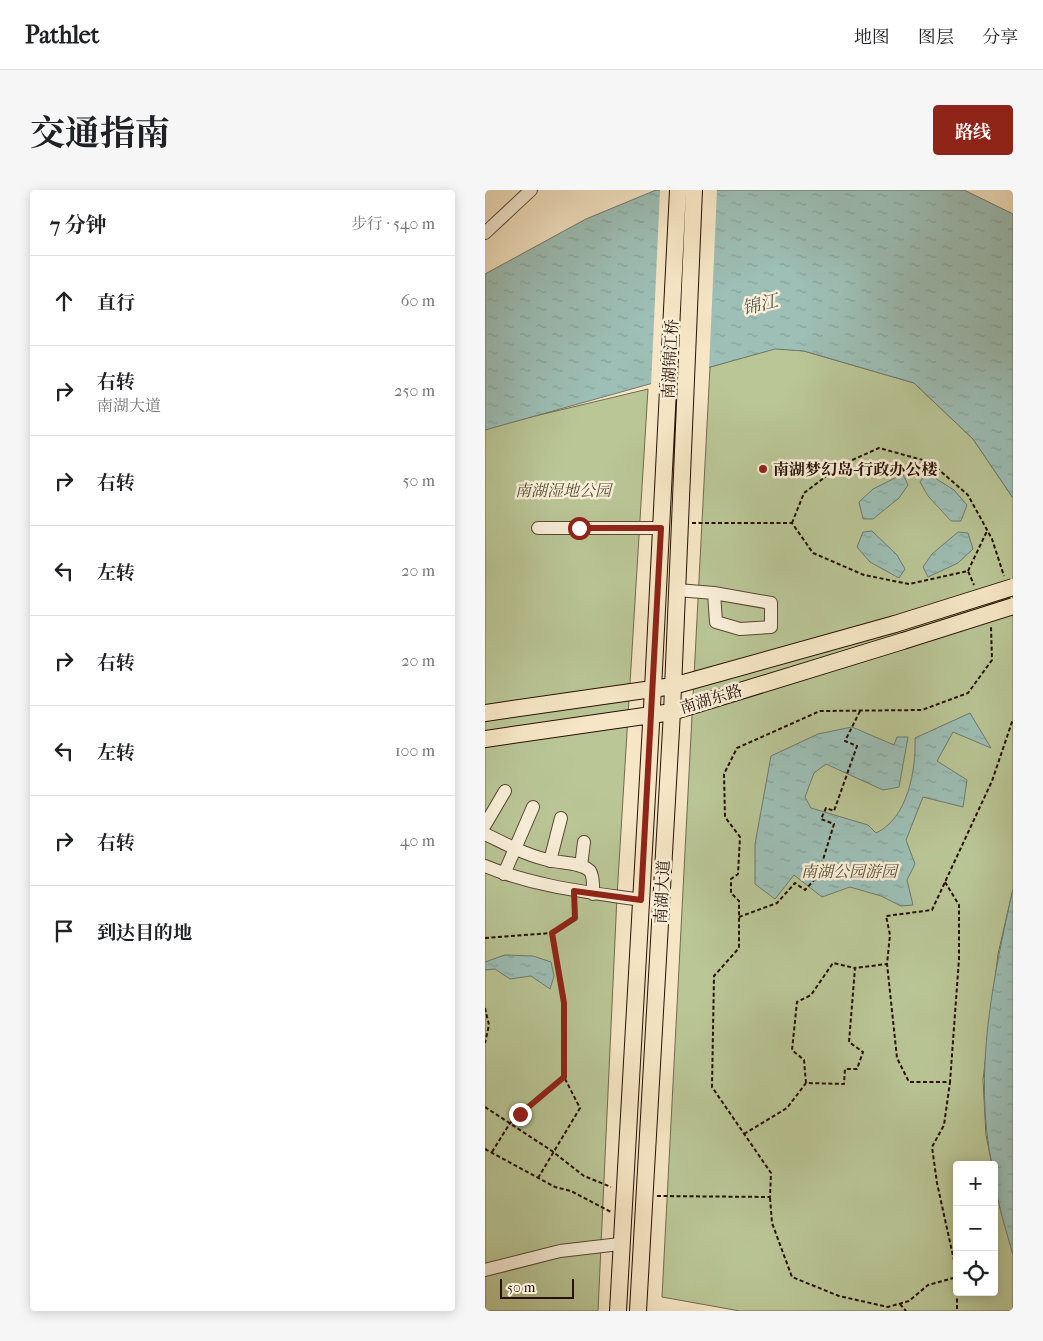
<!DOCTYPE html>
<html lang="zh">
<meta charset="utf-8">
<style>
body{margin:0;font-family:"IM FELL French Canon","Noto Serif SC",serif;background:#f6f6f6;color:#202124}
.controls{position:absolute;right:15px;bottom:15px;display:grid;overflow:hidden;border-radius:5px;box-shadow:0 2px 12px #0003}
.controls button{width:45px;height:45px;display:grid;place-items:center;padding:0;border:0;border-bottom:1px solid #e0e0e0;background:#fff;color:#202124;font:25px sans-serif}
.scale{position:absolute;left:15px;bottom:12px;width:74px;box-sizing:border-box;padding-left:5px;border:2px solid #251002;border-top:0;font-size:14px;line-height:18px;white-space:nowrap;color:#251002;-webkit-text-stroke:4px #f9efd9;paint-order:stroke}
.stop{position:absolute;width:15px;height:15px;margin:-11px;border:4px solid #8f2418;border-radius:50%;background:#fff}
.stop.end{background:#8f2418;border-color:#fff;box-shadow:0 1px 5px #0008}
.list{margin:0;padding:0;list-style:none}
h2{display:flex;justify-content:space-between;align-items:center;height:65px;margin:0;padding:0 20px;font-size:21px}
h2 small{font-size:16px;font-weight:400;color:#757577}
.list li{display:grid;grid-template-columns:32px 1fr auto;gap:15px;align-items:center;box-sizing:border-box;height:90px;padding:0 20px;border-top:1px solid #e0e0e0}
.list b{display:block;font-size:19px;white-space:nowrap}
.list p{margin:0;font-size:16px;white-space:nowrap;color:#757577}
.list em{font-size:16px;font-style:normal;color:#757577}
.icon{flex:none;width:28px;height:28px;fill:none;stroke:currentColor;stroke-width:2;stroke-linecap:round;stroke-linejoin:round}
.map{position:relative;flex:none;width:528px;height:1121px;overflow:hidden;border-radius:5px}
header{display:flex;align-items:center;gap:30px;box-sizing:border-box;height:70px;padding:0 25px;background:#fff;border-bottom:1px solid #e0e0e0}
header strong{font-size:24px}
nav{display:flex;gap:28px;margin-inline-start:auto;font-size:18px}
.intro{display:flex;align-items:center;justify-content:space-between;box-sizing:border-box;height:120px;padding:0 30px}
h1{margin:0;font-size:35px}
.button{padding:12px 22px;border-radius:5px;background:#8f2418;color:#fff;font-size:18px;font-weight:700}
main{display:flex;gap:30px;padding:0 30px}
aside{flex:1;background:#fff;border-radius:5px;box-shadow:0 2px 12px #0003}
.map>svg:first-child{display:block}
.green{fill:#bac696;stroke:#706b4c}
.water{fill:url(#water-ripples);stroke:#6d796e}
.pier{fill:#f6e6c5}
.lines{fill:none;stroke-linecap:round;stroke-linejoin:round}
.minor-casing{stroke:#594633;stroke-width:14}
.major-casing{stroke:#251002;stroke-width:18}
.path{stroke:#251002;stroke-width:2;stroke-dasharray:4 2.5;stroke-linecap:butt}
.minor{stroke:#f9efd9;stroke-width:12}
.major{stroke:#f6e6c5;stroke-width:16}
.major-bridge-casing{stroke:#251002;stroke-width:18;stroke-linecap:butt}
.major-bridge{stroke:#f6e6c5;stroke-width:16}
.route{stroke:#8f2418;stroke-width:6}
.poi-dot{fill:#8f2418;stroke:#f9efd9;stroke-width:2}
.labels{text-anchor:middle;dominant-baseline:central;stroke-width:5;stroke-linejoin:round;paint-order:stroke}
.street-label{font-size:16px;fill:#251002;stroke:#f9efd9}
.poi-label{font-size:16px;font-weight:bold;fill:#251002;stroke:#f9efd9;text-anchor:start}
.park-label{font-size:16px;font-style:italic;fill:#595036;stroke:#f9efd9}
.water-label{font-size:18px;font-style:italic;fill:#55564a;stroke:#f9efd9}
</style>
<header>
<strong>Pathlet</strong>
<nav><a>地图</a><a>图层</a><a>分享</a></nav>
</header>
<div class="intro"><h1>交通指南</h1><a class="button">路线</a></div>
<main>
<aside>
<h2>7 分钟<small>步行 · 540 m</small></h2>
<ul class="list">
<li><svg class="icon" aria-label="ahead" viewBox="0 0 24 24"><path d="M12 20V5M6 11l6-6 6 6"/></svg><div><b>直行</b></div><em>60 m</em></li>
<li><svg class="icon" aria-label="right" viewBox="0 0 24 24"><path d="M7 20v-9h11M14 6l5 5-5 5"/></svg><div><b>右转</b><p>南湖大道</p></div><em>250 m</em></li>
<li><svg class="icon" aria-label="right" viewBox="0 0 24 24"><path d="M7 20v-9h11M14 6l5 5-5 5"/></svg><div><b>右转</b></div><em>50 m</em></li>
<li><svg class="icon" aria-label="left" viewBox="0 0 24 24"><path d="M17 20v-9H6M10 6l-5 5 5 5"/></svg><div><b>左转</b></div><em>20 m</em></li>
<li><svg class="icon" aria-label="right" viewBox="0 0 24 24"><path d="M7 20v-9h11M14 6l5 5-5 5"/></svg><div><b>右转</b></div><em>20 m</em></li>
<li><svg class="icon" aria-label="left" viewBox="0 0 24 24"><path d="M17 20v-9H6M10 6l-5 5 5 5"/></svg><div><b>左转</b></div><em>100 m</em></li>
<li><svg class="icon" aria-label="right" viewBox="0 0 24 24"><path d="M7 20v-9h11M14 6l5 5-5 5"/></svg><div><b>右转</b></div><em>40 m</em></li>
<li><svg class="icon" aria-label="arrive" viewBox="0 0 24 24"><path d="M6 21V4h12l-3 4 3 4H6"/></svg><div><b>到达目的地</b></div></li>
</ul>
</aside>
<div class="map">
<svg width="528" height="1121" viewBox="0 0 528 1121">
<defs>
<pattern id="water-ripples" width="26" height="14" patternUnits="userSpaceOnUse" patternTransform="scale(1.25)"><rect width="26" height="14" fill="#9dbfb6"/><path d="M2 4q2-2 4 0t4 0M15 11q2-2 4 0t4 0" fill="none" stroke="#87a39b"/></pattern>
</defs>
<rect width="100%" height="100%" fill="#f6e6c5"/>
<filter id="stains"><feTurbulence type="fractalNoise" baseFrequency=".004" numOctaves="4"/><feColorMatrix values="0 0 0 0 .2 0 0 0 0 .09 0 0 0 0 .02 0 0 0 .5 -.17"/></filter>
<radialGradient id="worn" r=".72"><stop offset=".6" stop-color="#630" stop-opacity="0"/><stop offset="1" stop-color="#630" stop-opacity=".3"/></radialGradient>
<path class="green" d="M290,158L319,161L429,193L488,249L528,308V699L513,764L498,890L501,945L507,975H472V1102H509V987L528,1065V1121H255L177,1107L225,177Z
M163,199L132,706L113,1121H0V238Z"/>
<path class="water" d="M171,0H479L528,24V308L488,249L429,193L319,161L290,159L0,240V84L101,29Z
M442,283L469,300L482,315L476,331H466L443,306L435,292Z
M418,284L423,295L414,308L388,329H378L374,312L388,299Z
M387,341L412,365L420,379L414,388L385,372L372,357L378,342Z
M473,342L483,343L488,359L473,373L443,387L438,377L447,364Z
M485,523L506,558L468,542L452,571L482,590L478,617L438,607L421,650L430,674L422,690L428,715L416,716L396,706L365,697L337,707L309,685L290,709L270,694V654L286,566L333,544L367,537L409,555L412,547H423L414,597L398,600L341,574L329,583L320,607L326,618L383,635L391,643C423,628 431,580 430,548Z
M528,699V1065C520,1036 509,1005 509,975H507C488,883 508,788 528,699Z
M20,765L48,766L66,772L69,786L65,799L46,786L25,789L10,779L0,780V772Z"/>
<path class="pier" d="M175,0H232L224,180L166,196Z"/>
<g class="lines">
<defs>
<path id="minor" d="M0,43L46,0
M53,338H176
M192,400L229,403L286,413V437L255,439L231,432L229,403
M0,635L20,601
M0,644C21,654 44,667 68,671C78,673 97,673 105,681C109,687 108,697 108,704
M65,671L76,628
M0,676C51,697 102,702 156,710
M96,676L99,652
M19,684L48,617
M0,1080L75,1061L135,1054"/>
<path id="major" d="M0,523L188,496L410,434
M0,549L187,522L418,451
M133,1121L168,499L193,0
M153,1121L187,522L209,0"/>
</defs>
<use href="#minor" class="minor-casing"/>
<use href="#major" class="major-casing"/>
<path class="path" d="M207,333H307L328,363L379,385L424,394L483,381L489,395
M307,333L319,303L356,275L394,258L445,272L483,305L507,349L519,386
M483,381L502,341
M460,692L474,715V769L465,892
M254,727L292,713L310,693L320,700L333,686L349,634L336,629L341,618L349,621L372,556L360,551L375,521
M0,748L67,743L90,728L89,710
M0,818L4,835L0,853
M321,893L319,870L307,860L312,812L326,805L348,773L370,778
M0,917L67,961L99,986L126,997
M259,944L302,918L321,893L359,894L360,879H372L378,862L364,852L370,778L402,774
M0,959L70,997L86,1001L126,1022
M7,962L25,933L79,887
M53,988L95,918L79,887V813L67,743
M172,1006L285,1007L286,983L227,897L229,786L254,758V711L246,703V689L253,684L255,647L240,627L239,584L252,558L335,521L437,520L483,503L507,470L506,437
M285,1008L287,1033L307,1087L354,1106L403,1117L424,1111L443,1095L472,1087
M472,1084L452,993L447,957L459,935L465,892H424L412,868L402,774L405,745L401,726L447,720L507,591L528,529
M472,1102V1121
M415,1114L421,1121"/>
<use href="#minor" class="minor"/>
<use href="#major" class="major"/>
<defs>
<path id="major-bridge" d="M410,434L528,397
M418,451L528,416"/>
</defs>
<use href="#major-bridge" class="major-bridge-casing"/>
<use href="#major-bridge" class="major-bridge"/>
</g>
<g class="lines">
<path class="route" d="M35,924L79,887V813L67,743L90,728L89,701L156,710L176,338H94"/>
</g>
<circle class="poi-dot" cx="278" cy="279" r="5"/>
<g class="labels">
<g class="street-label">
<text transform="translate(185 169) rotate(-87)">南湖锦江桥</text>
<text transform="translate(226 509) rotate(-17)">南湖东路</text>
<text transform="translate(177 702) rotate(-87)">南湖大道</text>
</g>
<g class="poi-label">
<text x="288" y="279">南湖梦幻岛-行政办公楼</text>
</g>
<g class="park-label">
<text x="78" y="300">南湖湿地公园</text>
<text x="364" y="681">南湖公园游园</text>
</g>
<g class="water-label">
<text transform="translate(275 115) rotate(-13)">锦江</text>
</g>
</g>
<rect width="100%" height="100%" filter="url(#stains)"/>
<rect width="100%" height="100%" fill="url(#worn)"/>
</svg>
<div class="controls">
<button>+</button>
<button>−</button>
<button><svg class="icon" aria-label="locate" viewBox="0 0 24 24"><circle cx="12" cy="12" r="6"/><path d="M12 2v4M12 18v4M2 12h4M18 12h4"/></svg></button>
</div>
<div class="scale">50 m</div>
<div class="stop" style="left:94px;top:338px"></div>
<div class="stop end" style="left:35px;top:924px"></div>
</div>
</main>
